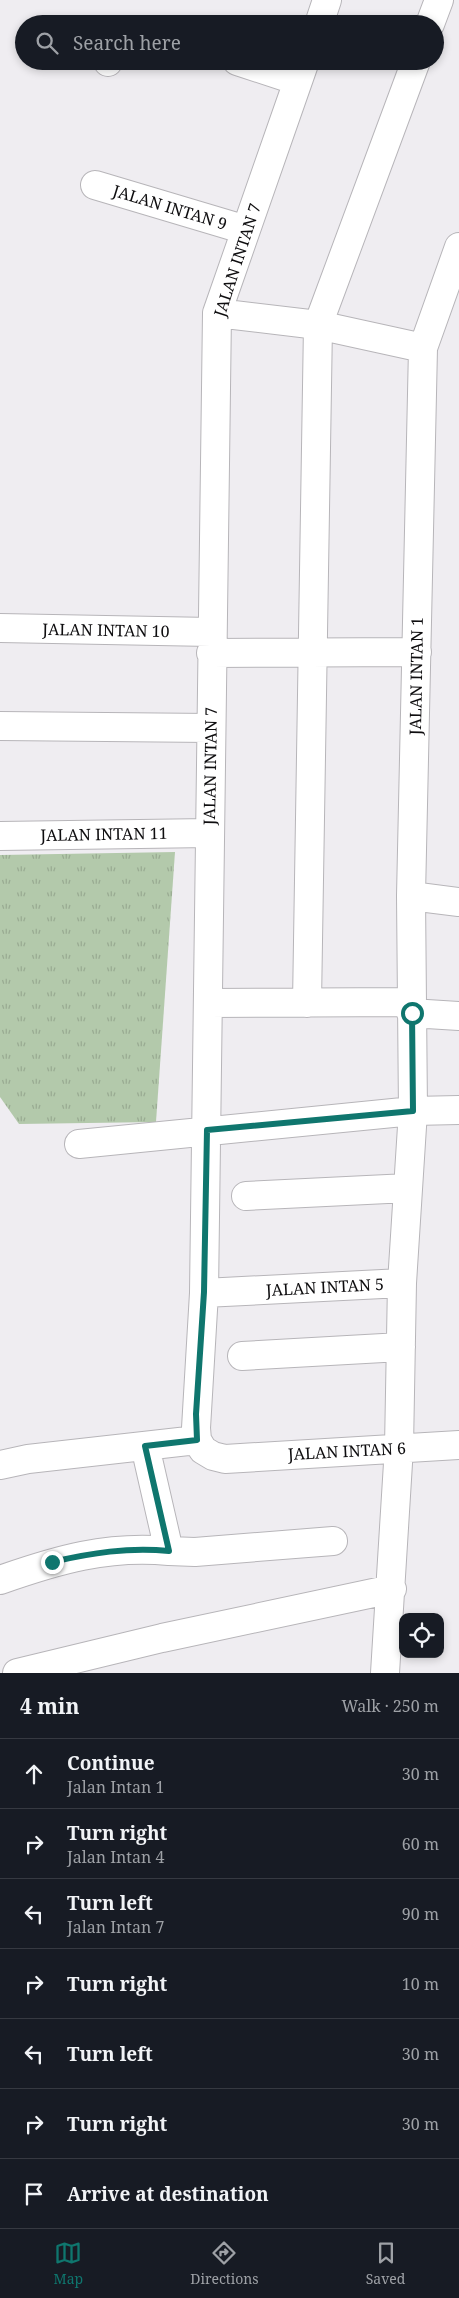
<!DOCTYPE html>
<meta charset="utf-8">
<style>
body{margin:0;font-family:"Noto Serif",serif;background:#242831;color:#f1f3f6}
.controls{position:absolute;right:15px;bottom:15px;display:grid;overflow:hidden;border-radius:10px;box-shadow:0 2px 8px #0003}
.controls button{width:45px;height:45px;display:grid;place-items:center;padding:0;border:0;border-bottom:1px solid #363941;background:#171b24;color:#f1f3f6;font:25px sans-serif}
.stop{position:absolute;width:15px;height:15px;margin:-11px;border:4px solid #0f766e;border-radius:50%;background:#fff}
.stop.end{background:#0f766e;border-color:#fff;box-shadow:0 1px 5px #0008}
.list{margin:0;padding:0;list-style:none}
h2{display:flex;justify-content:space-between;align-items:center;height:65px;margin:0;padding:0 20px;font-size:21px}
h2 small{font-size:16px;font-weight:400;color:#9ea1a6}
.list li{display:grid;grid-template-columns:32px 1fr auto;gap:15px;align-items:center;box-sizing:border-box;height:70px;padding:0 20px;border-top:1px solid #363941}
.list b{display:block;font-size:19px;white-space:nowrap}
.list p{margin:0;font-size:16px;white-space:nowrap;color:#9ea1a6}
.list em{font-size:16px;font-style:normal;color:#9ea1a6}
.icon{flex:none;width:28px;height:28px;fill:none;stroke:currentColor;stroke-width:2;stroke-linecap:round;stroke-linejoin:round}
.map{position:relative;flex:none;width:459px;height:1673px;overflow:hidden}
.search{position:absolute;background:#171b24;box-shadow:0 2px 8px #0003;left:15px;right:15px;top:15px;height:55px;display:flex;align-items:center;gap:12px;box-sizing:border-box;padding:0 18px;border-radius:28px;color:#9ea1a6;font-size:19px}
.sheet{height:555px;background:#171b24}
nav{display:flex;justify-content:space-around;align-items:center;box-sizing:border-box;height:70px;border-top:1px solid #363941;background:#171b24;font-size:14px;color:#9ea1a6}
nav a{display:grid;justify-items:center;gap:2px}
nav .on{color:#0f766e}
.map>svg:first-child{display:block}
.grass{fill:url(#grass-tufts)}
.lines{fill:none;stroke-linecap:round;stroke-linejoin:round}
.minor-casing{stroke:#b7b5b9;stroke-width:30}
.minor{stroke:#fff;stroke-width:28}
.route{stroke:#0f766e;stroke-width:6}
.labels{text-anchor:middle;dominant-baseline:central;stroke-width:4;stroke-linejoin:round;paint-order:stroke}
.street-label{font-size:16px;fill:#0e0d0f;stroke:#fff}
</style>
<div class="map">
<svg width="459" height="1673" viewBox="0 0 459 1673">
<defs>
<pattern id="grass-tufts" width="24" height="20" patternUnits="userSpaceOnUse" patternTransform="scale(1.25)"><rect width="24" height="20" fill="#b3c9ab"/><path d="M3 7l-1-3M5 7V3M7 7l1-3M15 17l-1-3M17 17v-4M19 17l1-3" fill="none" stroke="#99ab92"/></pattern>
</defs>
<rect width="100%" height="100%" fill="#efedf1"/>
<path class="grass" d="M175,852L156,1122L19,1124L0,1097V855Z"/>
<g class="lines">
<defs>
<path id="minor" d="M319,24L327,0
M430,24L439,0
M237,61L298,81
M305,61L217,313L204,1293L196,1428L197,1440L203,1450L213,1456L225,1459L459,1445
M108,62V61
M95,185L246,230
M217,313L318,325L423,348
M0,628L211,632
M211,653L417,652
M0,726L211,728
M0,836L209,833
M411,896L459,902
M208,1003L412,1002
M307,1003L318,325L416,61
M411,1013L459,1016
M79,1144L413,1111L459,1110
M246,1196L408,1188
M402,1283L413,1111L411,896L423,348L459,247
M204,1293L402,1283L399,1447L385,1673
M242,1356L401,1347
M145,1446L169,1551L195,1552L333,1541
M0,1465L28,1459L197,1440
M0,1580C57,1560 108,1545 169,1551
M17,1673L162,1638L392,1589"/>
</defs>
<use href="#minor" class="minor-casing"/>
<use href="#minor" class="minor"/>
</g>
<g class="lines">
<path class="route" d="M52,1562C91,1553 128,1547 169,1551L145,1446L197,1440L196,1414L204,1292L207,1130L413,1111L412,1013"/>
</g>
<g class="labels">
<g class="street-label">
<text transform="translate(170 207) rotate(17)">JALAN INTAN 9</text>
<text transform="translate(237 260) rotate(-72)">JALAN INTAN 7</text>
<text transform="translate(106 630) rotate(1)">JALAN INTAN 10</text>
<text transform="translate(416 676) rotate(-89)">JALAN INTAN 1</text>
<text transform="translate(210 766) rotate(-89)">JALAN INTAN 7</text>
<text transform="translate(104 834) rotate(-1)">JALAN INTAN 11</text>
<text transform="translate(325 1287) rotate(-3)">JALAN INTAN 5</text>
<text transform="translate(347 1451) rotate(-3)">JALAN INTAN 6</text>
</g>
</g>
</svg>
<div class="controls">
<button><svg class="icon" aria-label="locate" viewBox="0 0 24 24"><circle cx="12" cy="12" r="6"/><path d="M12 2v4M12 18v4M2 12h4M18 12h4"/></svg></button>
</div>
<div class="stop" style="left:412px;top:1013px"></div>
<div class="stop end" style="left:52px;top:1562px"></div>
<div class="search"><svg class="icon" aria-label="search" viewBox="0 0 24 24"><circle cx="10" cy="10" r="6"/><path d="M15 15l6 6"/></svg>Search here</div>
</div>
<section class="sheet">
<h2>4 min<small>Walk · 250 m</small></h2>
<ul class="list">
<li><svg class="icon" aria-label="ahead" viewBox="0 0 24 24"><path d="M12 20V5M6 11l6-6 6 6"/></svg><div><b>Continue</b><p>Jalan Intan 1</p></div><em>30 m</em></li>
<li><svg class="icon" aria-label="right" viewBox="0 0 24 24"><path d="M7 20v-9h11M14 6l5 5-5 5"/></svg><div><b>Turn right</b><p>Jalan Intan 4</p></div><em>60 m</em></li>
<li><svg class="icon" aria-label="left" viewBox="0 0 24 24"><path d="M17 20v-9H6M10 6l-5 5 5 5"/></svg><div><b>Turn left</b><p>Jalan Intan 7</p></div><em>90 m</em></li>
<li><svg class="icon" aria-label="right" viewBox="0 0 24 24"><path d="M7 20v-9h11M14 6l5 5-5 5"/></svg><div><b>Turn right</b></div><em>10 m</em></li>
<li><svg class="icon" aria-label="left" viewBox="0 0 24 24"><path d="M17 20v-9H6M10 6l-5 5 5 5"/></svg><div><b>Turn left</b></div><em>30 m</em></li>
<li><svg class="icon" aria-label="right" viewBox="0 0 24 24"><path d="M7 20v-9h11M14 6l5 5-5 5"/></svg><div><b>Turn right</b></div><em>30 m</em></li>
<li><svg class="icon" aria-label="arrive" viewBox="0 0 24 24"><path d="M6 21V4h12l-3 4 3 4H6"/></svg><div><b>Arrive at destination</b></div></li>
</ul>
</section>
<nav>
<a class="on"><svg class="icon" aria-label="map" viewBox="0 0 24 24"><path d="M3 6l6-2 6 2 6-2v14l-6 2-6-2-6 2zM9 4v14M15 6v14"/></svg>Map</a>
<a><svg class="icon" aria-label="directions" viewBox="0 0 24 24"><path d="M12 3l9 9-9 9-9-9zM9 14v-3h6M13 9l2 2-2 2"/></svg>Directions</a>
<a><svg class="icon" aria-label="saved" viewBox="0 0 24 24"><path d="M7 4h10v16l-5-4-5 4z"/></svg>Saved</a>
</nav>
